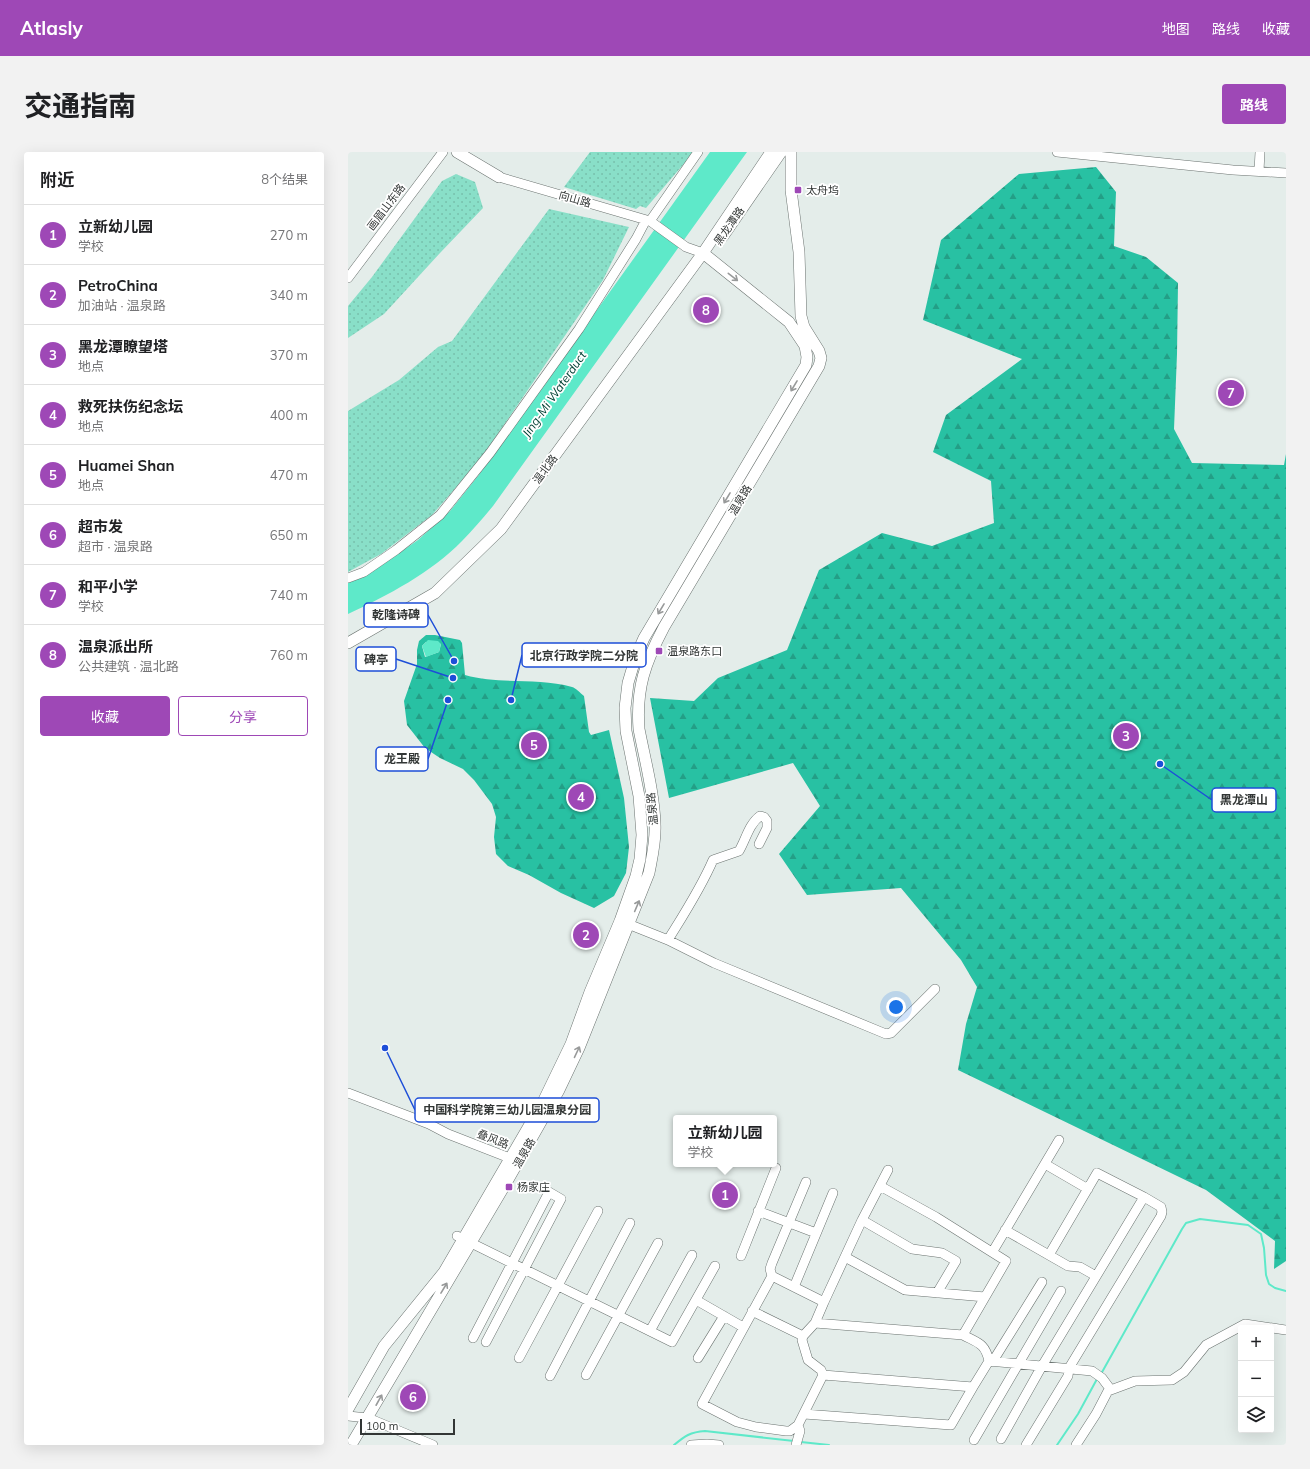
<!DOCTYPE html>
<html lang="zh">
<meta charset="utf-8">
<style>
body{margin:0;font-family:Mulish,"Noto Sans SC",sans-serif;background:#f2f2f2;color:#202124}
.controls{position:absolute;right:12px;bottom:12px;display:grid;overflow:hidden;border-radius:4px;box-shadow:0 4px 16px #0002}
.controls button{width:36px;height:36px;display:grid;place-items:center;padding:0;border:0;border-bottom:1px solid #e0e0e0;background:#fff;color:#202124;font:20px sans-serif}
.scale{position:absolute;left:12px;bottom:10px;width:95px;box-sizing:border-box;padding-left:4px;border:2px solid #323635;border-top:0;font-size:11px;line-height:14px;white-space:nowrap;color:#323635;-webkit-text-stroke:3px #fff;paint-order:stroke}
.you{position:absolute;left:548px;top:855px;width:14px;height:14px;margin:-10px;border:3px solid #fff;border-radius:50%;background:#1a73e8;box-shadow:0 0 0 6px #1a73e833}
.badge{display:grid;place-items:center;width:26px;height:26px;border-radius:50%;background:#9e48b6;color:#fff;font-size:13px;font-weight:700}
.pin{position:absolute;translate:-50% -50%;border:2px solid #fff;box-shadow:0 1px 4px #0006}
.popup{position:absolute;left:325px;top:963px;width:104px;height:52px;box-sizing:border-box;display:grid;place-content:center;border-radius:4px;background:#fff;filter:drop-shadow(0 1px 3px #0005);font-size:13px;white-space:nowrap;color:#757577}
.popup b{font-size:15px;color:#202124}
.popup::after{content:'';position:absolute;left:50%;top:100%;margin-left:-8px;border:8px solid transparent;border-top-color:#fff}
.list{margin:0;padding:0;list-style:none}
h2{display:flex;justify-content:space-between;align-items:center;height:52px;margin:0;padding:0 16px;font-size:17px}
h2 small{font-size:13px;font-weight:400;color:#757577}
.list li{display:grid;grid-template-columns:26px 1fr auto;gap:12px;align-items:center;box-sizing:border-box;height:60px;padding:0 16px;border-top:1px solid #e0e0e0}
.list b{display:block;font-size:15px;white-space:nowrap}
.list p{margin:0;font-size:13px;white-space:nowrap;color:#757577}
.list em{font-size:13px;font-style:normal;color:#757577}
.actions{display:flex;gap:8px;padding:12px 16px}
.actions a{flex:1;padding:9px 0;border:1px solid #9e48b6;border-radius:4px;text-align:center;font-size:14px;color:#9e48b6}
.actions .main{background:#9e48b6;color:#fff}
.icon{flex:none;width:22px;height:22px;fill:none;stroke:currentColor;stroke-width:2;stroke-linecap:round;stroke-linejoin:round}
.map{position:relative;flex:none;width:938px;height:1293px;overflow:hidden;border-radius:4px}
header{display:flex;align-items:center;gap:24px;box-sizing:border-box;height:56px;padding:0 20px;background:#9e48b6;color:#fff}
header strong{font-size:19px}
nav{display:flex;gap:22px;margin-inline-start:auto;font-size:14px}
.intro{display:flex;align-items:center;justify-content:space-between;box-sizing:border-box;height:96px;padding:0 24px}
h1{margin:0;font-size:28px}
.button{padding:10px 18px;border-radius:4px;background:#9e48b6;color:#fff;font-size:14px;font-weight:700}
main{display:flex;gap:24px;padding:0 24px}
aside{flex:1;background:#fff;border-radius:4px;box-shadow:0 4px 16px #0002}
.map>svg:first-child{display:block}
.forest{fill:url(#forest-firs);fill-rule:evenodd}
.park{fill:url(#park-dots)}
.water{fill:#5ee9c9}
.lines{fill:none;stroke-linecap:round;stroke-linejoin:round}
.stream{stroke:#5ee9c9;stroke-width:2}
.minor-casing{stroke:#6b7370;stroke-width:10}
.major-casing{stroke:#6b7370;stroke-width:12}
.minor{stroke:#fff;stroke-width:9}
.major{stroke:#fff;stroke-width:11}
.oneway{stroke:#989a9a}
.poi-dot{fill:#9e48b6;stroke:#fff;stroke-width:1.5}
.labels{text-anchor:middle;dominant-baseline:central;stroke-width:3.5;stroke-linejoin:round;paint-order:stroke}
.poi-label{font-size:11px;fill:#323635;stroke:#fff;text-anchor:start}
.street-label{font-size:11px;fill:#323635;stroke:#fff}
.water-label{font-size:12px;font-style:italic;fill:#004134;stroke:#fff}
.leader{fill:none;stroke:#1d4ed8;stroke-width:1.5}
.callout-dot{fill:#1d4ed8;stroke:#fff;stroke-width:1.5}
.callout{fill:#fff;stroke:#1d4ed8;stroke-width:1.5}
.callout-label{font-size:12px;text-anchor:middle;font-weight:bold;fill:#323635}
</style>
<header>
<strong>Atlasly</strong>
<nav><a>地图</a><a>路线</a><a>收藏</a></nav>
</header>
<div class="intro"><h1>交通指南</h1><a class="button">路线</a></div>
<main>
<aside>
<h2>附近<small>8个结果</small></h2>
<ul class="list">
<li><span class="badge">1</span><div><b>立新幼儿园</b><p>学校</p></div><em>270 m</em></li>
<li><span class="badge">2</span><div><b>PetroChina</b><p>加油站 · 温泉路</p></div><em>340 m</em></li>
<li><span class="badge">3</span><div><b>黑龙潭瞭望塔</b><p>地点</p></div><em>370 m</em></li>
<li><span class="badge">4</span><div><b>救死扶伤纪念坛</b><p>地点</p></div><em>400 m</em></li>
<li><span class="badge">5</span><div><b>Huamei Shan</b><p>地点</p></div><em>470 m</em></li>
<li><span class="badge">6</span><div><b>超市发</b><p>超市 · 温泉路</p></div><em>650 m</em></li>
<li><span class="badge">7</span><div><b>和平小学</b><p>学校</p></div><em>740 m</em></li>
<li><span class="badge">8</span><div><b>温泉派出所</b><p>公共建筑 · 温北路</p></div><em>760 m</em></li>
</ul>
<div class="actions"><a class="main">收藏</a><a>分享</a></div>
</aside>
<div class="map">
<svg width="938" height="1293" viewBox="0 0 938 1293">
<defs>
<pattern id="forest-firs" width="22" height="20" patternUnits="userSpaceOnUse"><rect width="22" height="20" fill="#28c1a3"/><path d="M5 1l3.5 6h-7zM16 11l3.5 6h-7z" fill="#239e86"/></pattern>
<pattern id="park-dots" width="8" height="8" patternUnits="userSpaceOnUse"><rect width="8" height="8" fill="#89dfc8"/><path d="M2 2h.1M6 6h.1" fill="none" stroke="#77c0ac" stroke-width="1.8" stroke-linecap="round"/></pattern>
</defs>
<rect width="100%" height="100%" fill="#e4edea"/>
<path class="forest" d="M748,15L768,40L766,94L798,105L830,131L829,202L826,277L844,311L936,313L938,302V1109L926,1117L927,1089L858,1038L610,918L618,872L629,835L613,808L553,736L459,743L431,702L472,654L445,611L321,646L302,546L346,549L370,526L439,498L471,418L534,381L584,394L646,371L643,329L585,300L598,263L674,207L575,168L593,88L671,22Z
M78,483H87L112,488L114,491L117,523C151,533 190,525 224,535C228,536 232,541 236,544L241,580L243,583L261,578L276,646L281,695L278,721L266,744L246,756L213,741L181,723L160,714L148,702L146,685L148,665L144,652L126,628L115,617L92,606L77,596L59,573L56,549L69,512V498L71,489ZM78,490L93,492L91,500L77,505L74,494Z"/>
<path class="park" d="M242,0H346L298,56L292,54L288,57L216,35Z
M108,22L127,30L135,56L92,101L36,162L0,186V154L24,125L94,29Z
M201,57L281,75L255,128L132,308L84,363L33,402L0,420V259L51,228L90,195L104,189Z"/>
<path class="water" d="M362,0H399L145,354C135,366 125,378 114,389C84,420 39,444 0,462V430L31,415L70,388L102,359L130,324Z
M80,488L90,489L93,492L91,500L78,505L74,494Z"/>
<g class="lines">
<path class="stream" d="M753,1222L834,1077L838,1071L852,1067L900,1073L913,1082L916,1096L918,1123L921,1132L927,1136L938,1139
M453,1290L481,1293
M326,1293C337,1284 342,1280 357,1279L446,1289
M709,1293L730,1262L749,1227"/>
<defs>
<path id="minor" d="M709,0L885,18L938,21
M911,19L912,0
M151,25L302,69L338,95L355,101
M302,69L350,0
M0,126L95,0
M0,426L16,420L48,398L92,363L142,301L231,177L288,87L298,68
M275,770L320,788L366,811L538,882L543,881L587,837
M320,788C336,762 353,736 365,708L391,699C398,687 401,672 412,664L416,665L419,669V676L411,692
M0,941L81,972L100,982L167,1008
M697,1012L740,1037
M532,1034L588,1065L658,1109L615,1183
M410,1059L468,1081
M514,1068L564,1097L594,1101L608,1109L589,1141
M657,1078L720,1114L732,1115L748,1124
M109,1084L324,1190L367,1114
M645,1099L711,988
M393,1104L428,1016
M497,1105L557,1138L637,1145
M424,1124L422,1117L424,1111L458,1030
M446,1135L485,1041
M348,1148L395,1175
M476,1150L514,1068L540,1018
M404,1159L455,1184
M467,1171L455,1184L454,1188L460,1208L473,1218L475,1223
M302,1179L344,1103
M125,1186L201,1040L213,1047L138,1190
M171,1206L250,1059
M350,1206L376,1164
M645,1209L694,1130
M238,1223L310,1091
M202,1224L282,1071
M456,1262L603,1273L625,1235
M0,1264L20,1266L85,1293
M450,1273L442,1279H438L408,1275L389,1270L354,1252L424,1124L476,1150L467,1171L615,1183C630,1191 637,1191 641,1209
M653,1287L694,1214L796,1045L749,1021L701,1103
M626,1288L713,1139
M343,1293L359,1292L371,1293
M448,1293L452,1279L450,1273L475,1223L625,1235L641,1209L744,1219L754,1226L763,1238
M678,1293L720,1224L721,1216L813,1064L814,1060L813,1055L796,1045
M728,1293L748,1262L760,1239L787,1229L824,1228L836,1220L858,1193L897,1172L938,1178"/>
<path id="major" d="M109,0L151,25
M375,84L433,0
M0,491L87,441L153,377L355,101L423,0
M0,1257L36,1194L96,1120L195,950L223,892L242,840L272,769L288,724L292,707L294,683L291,644L278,579L277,556L280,531L288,504L296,486L458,213L459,205L457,194L441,170L355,101
M3,1293L157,1033L211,938L231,896L301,721C304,705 308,689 307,672C306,641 297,608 291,577C288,536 297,511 316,475L471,214L473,206L471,199L456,175L453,164L451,100L443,38V0"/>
</defs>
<use href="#minor" class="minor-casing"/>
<use href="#major" class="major-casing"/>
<use href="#minor" class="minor"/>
<use href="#major" class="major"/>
</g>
<defs><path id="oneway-shaft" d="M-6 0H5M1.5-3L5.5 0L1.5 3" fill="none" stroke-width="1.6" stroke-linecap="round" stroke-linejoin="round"/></defs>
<g class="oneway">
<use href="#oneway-shaft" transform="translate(385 125) rotate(38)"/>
<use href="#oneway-shaft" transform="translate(446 234) rotate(121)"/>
<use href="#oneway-shaft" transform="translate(379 346) rotate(121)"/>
<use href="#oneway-shaft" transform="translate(313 457) rotate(121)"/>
<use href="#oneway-shaft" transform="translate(289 754) rotate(-67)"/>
<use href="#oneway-shaft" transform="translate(229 900) rotate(-65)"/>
<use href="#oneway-shaft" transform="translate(96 1136) rotate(-59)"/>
<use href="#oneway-shaft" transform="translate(31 1248) rotate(-61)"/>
</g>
<g class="poi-dot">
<rect x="446" y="34" width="8" height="8" rx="2"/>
<rect x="307" y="495" width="8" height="8" rx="2"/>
<rect x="157" y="1031" width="8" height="8" rx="2"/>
</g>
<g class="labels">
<g class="poi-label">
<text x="458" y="38">太舟坞</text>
<text x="319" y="499">温泉路东口</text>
<text x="169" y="1035">杨家庄</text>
</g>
<g class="street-label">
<text transform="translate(227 47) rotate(16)">向山路</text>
<text transform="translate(38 55) rotate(-53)">画眉山东路</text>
<text transform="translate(381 74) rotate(-55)">黑龙潭路</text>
<text transform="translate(197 317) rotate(-54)">温北路</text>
<text transform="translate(392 348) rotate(-59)">温泉路</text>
<text transform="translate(304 657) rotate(-96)">温泉路</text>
<text transform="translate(145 987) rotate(21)">叠风路</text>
<text transform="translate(176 1001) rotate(-60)">温泉路</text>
</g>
<g class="water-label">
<text transform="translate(206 242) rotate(-55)">Jing-Mi Waterduct</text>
</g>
</g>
<path class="leader" d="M106 509L80 463M163 548L174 503M105 526L48 507M100 548L80 607M812 612L864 648M37 896L67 958"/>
<g class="callout-dot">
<circle cx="106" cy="509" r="4"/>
<circle cx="163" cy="548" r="4"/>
<circle cx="105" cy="526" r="4"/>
<circle cx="100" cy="548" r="4"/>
<circle cx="812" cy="612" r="4"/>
<circle cx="37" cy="896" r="4"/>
</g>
<g class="callout">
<rect x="16" y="451" width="64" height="24" rx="4"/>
<rect x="174" y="491" width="124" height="24" rx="4"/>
<rect x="8" y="495" width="40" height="24" rx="4"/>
<rect x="28" y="595" width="52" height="24" rx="4"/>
<rect x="864" y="636" width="64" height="24" rx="4"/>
<rect x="67" y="946" width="184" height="24" rx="4"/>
</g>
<g class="callout-label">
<text x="48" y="467">乾隆诗碑</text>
<text x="236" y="508">北京行政学院二分院</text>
<text x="28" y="512">碑亭</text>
<text x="54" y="611">龙王殿</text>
<text x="896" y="652">黑龙潭山</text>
<text x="159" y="962">中国科学院第三幼儿园温泉分园</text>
</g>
</svg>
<div class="controls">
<button>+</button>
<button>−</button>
<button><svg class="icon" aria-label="layers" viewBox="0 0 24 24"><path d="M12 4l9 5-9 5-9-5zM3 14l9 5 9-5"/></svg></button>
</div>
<div class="scale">100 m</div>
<div class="you"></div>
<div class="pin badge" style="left:377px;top:1043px">1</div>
<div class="popup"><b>立新幼儿园</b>学校</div>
<div class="pin badge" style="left:238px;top:783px">2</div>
<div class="pin badge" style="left:778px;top:584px">3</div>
<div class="pin badge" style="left:233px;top:645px">4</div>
<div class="pin badge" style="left:186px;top:593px">5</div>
<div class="pin badge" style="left:65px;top:1245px">6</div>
<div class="pin badge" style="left:883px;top:241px">7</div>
<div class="pin badge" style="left:358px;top:158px">8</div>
</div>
</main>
